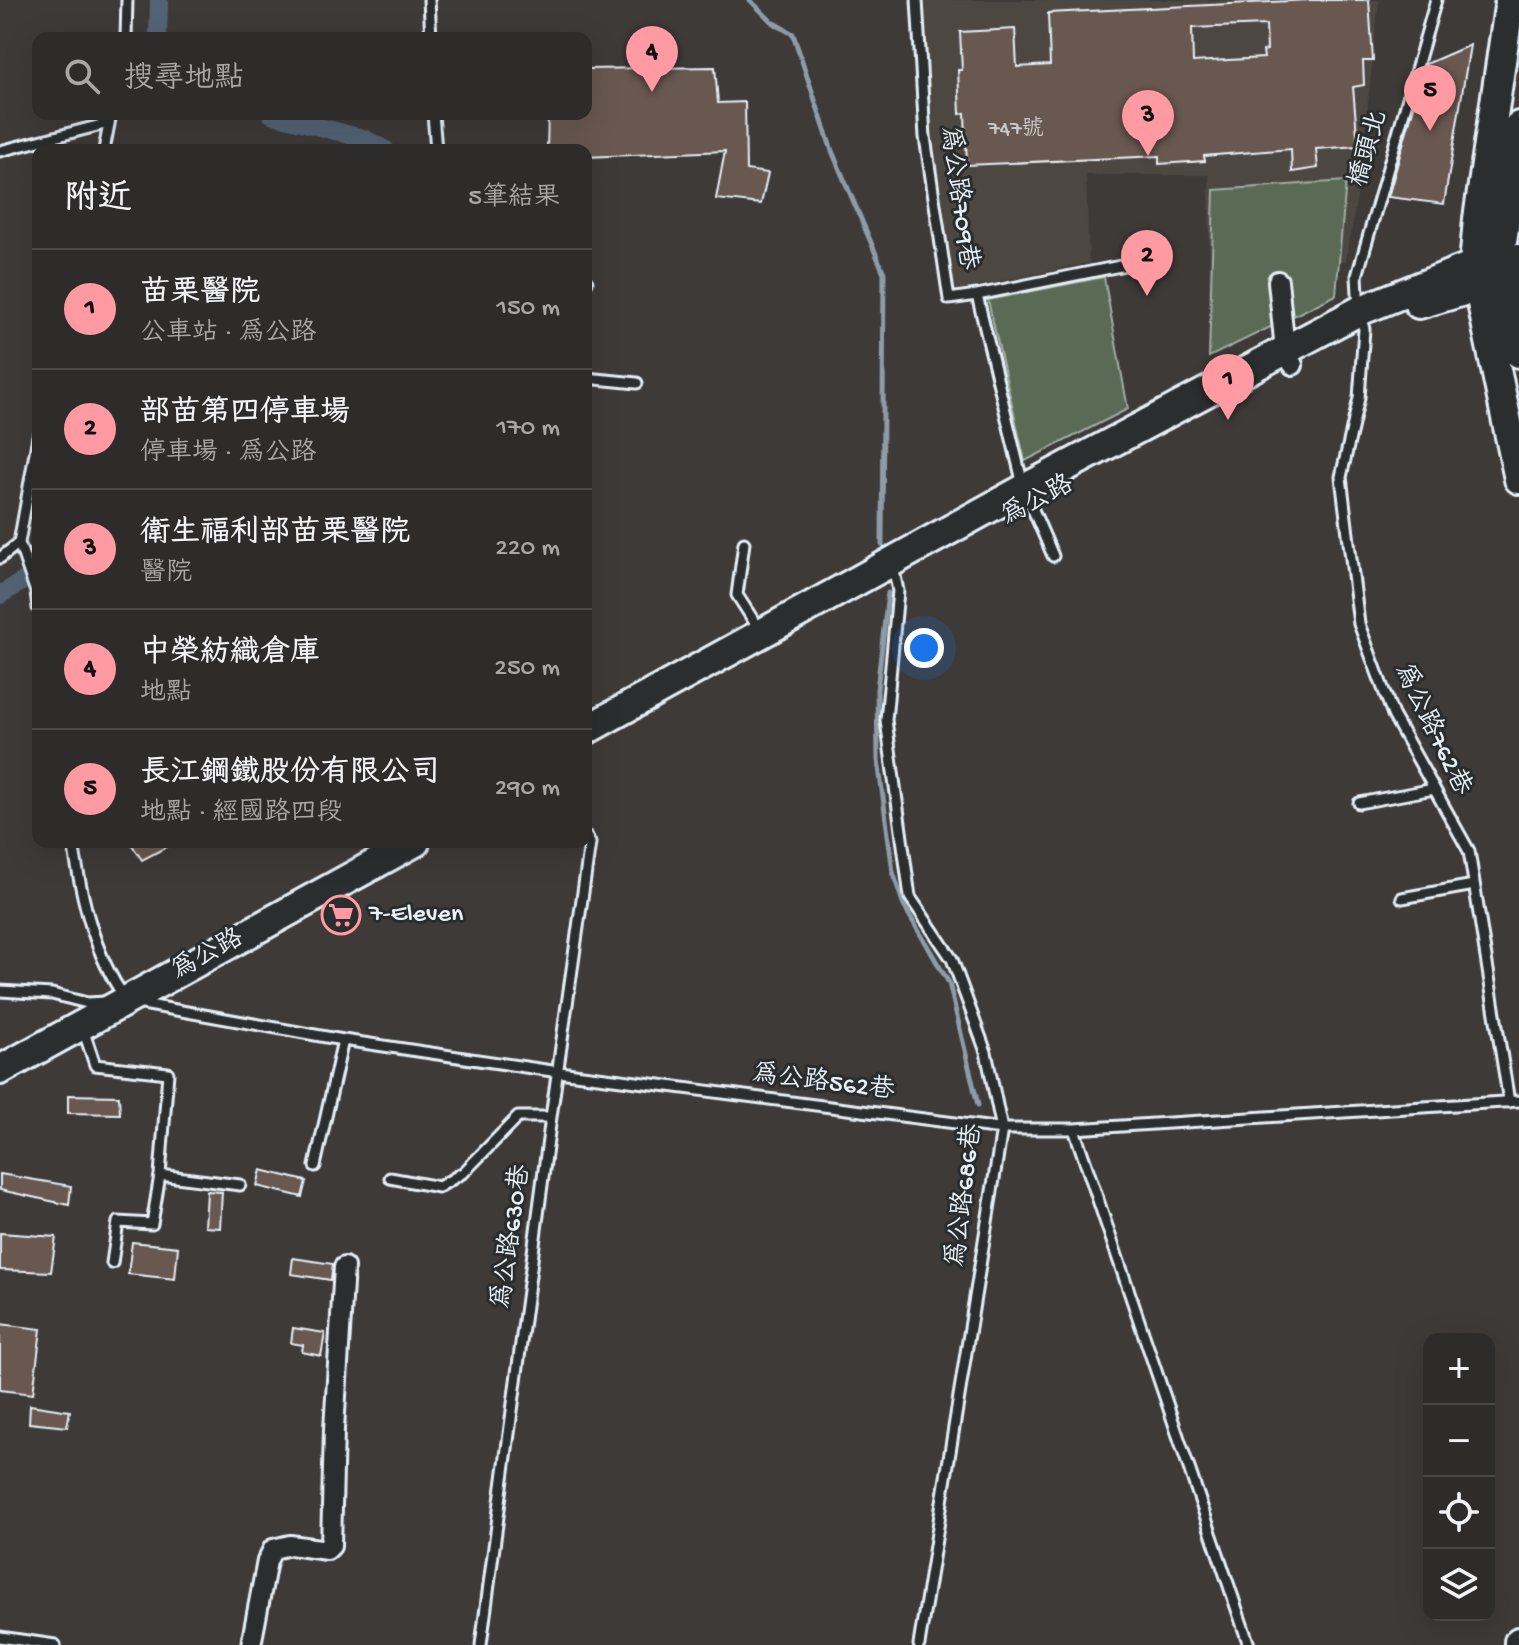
<!DOCTYPE html>
<html lang="zh-TW">
<meta charset="utf-8">
<style>
body{margin:0;font-family:"Gochi Hand","LXGW WenKai TC",sans-serif;background:#3a3836;color:#f1f3f6}
.controls{position:absolute;right:24px;bottom:24px;display:grid;overflow:hidden;border-radius:16px;box-shadow:0 8px 32px #0002}
.controls button{width:72px;height:72px;display:grid;place-items:center;padding:0;border:0;border-bottom:2px solid #494847;background:#2e2c2a;color:#f1f3f6;font:40px sans-serif}
.you{position:absolute;left:924px;top:648px;width:28px;height:28px;margin:-20px;border:6px solid #fff;border-radius:50%;background:#1a73e8;box-shadow:0 0 0 12px #1a73e833}
.badge{display:grid;place-items:center;width:52px;height:52px;border-radius:50%;background:#ff9aa2;color:#111;font-size:26px;font-weight:700}
.pin{position:absolute;translate:-50% -66px;filter:drop-shadow(0 2px 4px #0008)}
.pin::after{content:'';position:absolute;top:42px;width:28px;height:24px;background:inherit;clip-path:polygon(0 0,100% 0,50% 100%)}
.list{margin:0;padding:0;list-style:none}
h2{display:flex;justify-content:space-between;align-items:center;height:104px;margin:0;padding:0 32px;font-size:34px}
h2 small{font-size:26px;font-weight:400;color:#a7a7a8}
.list li{display:grid;grid-template-columns:52px 1fr auto;gap:24px;align-items:center;box-sizing:border-box;height:120px;padding:0 32px;border-top:2px solid #494847}
.list b{display:block;font-size:30px;white-space:nowrap}
.list p{margin:0;font-size:26px;white-space:nowrap;color:#a7a7a8}
.list em{font-size:26px;font-style:normal;color:#a7a7a8}
.icon{flex:none;width:44px;height:44px;fill:none;stroke:currentColor;stroke-width:2;stroke-linecap:round;stroke-linejoin:round}
.map{position:relative;flex:none;width:1519px;height:1645px;overflow:hidden}
.search{position:absolute;background:#2e2c2a;box-shadow:0 8px 32px #0002;left:32px;top:32px;width:560px;height:88px;display:flex;align-items:center;gap:20px;box-sizing:border-box;padding:0 28px;border-radius:16px;color:#a7a7a8;font-size:30px}
.panel{position:absolute;background:#2e2c2a;box-shadow:0 8px 32px #0002;left:32px;top:144px;width:560px;height:704px;border-radius:16px}
.map>svg:first-child{display:block}
.built{fill:#4d4643}
.green{fill:#5a6b55;stroke:#a1aea6;stroke-width:2}
.lines{fill:none;stroke-linecap:round;stroke-linejoin:round}
.stream{stroke:#8e9ca9;stroke-width:5}
.canal{stroke:#526374;stroke-width:18}
.building{fill:#685850;stroke:#e8f1f8;stroke-width:2;fill-rule:evenodd}
.lane-casing{stroke:#e8f1f8;stroke-width:15}
.street-casing{stroke:#e8f1f8;stroke-width:24}
.primary-casing{stroke:#e8f1f8;stroke-width:34}
.lane{stroke:#2a2d2e;stroke-width:9}
.street{stroke:#2a2d2e;stroke-width:18}
.primary{stroke:#2a2d2e;stroke-width:28}
.labels{text-anchor:middle;dominant-baseline:central;stroke-width:6;stroke-linejoin:round;paint-order:stroke}
.number-label{font-size:22px;fill:#c8cbce}
.street-label{font-size:26px;fill:#e8f1f8;stroke:#2a2d2e}
.poi-label{font-size:26px;fill:#e8f1f8;stroke:#2a2d2e;text-anchor:start}
</style>
<div class="map">
<svg width="1519" height="1645" viewBox="0 0 1519 1645">
<rect width="100%" height="100%" fill="#3d3a38"/>
<filter id="ink" filterUnits="userSpaceOnUse"><feTurbulence type="fractalNoise" baseFrequency=".0125" numOctaves="2"/><feDisplacementMap in="SourceGraphic" scale="16" xChannelSelector="R" yChannelSelector="G"/><feConvolveMatrix kernelMatrix="1 2 1 2 8 2 1 2 1" color-interpolation-filters="sRGB"/></filter>
<g filter="url(#ink)">
<path class="built" d="M924,0H1379L1359,186L1346,261L1288,262L1264,294L1209,299V175H1086L1089,263L953,291L931,137Z"/>
<path class="green" d="M1346,181L1336,295L1209,357L1214,190Z
M1104,277L1128,409L1025,461L988,300Z"/>
<g class="lines">
<path class="stream" d="M750,0L772,22L793,34L832,151L884,273L882,545
M888,593L877,689L878,760L893,872L904,906L949,983L978,1105"/>
<path class="canal" d="M158,38L159,0
M271,114L365,139L386,150
M0,595L38,572"/>
</g>
<path class="building" d="M1309,0H1369L1373,61H1363L1364,85L1353,87L1358,146L1316,149L1318,168L1292,172L1291,149L1204,156L1205,161L1159,164V156L967,165L965,113L960,114L958,70H962L960,32L1015,29L1017,67L1050,65L1048,13ZM1266,25L1267,50L1263,51L1264,58L1193,62L1192,28Z
M1470,45L1444,204L1388,197L1426,64Z
M715,67L718,103L745,102L746,170L768,173L761,204L716,199L725,151L586,157V150H547L548,114H586V69Z
M130,842H176L142,860Z
M68,1095L119,1096L120,1114L68,1113Z
M261,1170L306,1181L302,1197L257,1186Z
M0,1174L71,1186L69,1205L0,1190Z
M207,1191L222,1192L220,1228L205,1227Z
M0,1233L56,1237L51,1272L0,1270Z
M132,1242L178,1247L175,1279L128,1274Z
M293,1258L333,1264L331,1280L291,1274Z
M0,1324L41,1329L33,1394L0,1390Z
M293,1328L325,1333L321,1356L302,1352L303,1345L291,1343Z
M30,1405L70,1411L67,1427L29,1423Z"/>
<g class="lines">
<defs>
<path id="lane" d="M429,0L431,38
M917,0L925,137L949,299L977,295L1024,489L1053,556
M1436,0L1357,276L1359,311L1364,329L1359,398L1341,477L1359,624L1393,715L1469,851L1509,1102
M126,38L127,0
M433,114L436,150
M104,150L111,114
M0,151L109,123
M586,282H587
M977,295L1150,260
M586,378L637,383
M38,436L19,543L36,592L38,608
M744,543L737,595L759,629
M0,558L19,543
M893,566L898,591L886,720L910,897L952,959L986,1052L1002,1129L919,1645
M1359,803L1434,789
M73,842C81,895 93,953 125,998
M1402,898L1474,885
M0,991L52,994L87,1003L106,1002
M137,1003L343,1040L559,1072L1002,1129H1074L1519,1101
M83,1029L95,1065L168,1073L160,1175L152,1224L118,1222L112,1263
M1074,1129L1249,1645
M315,1166L343,1040
M160,1175L240,1185
M390,1178L439,1187L464,1172L518,1117H551
M0,1637L55,1645
M481,1645L551,1117L590,843L586,836"/>
<path id="street" d="M1278,281L1285,350L1293,365
M251,1645L267,1561L273,1549L290,1545L327,1550L331,1546L334,1429L344,1267"/>
<path id="primary" d="M1510,0L1478,219L1474,265L1519,479
M1519,126L1499,262L1519,353
M1419,304L1478,287L1519,281
M586,730L1024,489L1359,311L1474,265L1519,259
M0,1070L415,842
M1519,1645V1642"/>
</defs>
<use href="#lane" class="lane-casing"/>
<use href="#street" class="street-casing"/>
<use href="#primary" class="primary-casing"/>
<use href="#lane" class="lane"/>
<use href="#street" class="street"/>
<use href="#primary" class="primary"/>
</g>
</g>
<defs>
<symbol id="supermarket-ring" viewBox="-11 -11 22 22"><circle r="9.5" fill="#2a2d2e" stroke="#ff9aa2" stroke-width="1.5"/><path d="M-6-5.5h2.5l.6 2H6L4.5 2H-2.5L-4.4-4H-6ZM-1.5 3.2a1.3 1.3 0 1 0 .1 0ZM3 3.2a1.3 1.3 0 1 0 .1 0Z" fill="#ff9aa2"/></symbol>
</defs>
<g fill-rule="evenodd">
<use href="#supermarket-ring" x="319" y="893" width="44" height="44"/>
</g>
<g class="labels">
<g class="number-label">
<text x="1016" y="130">747號</text>
</g>
<g class="street-label">
<text transform="translate(1370 149) rotate(-74)">橋頭北</text>
<text transform="translate(957 198) rotate(82)">為公路709巷</text>
<text transform="translate(1038 502) rotate(-28)">為公路</text>
<text transform="translate(1431 730) rotate(64)">為公路762巷</text>
<text transform="translate(208 956) rotate(-29)">為公路</text>
<text transform="translate(823 1084) rotate(7)">為公路562巷</text>
<text transform="translate(966 1196) rotate(-83)">為公路686巷</text>
<text transform="translate(513 1237) rotate(-82)">為公路630巷</text>
</g>
<g class="poi-label">
<text x="369" y="915">7-Eleven</text>
</g>
</g>
</svg>
<div class="controls">
<button>+</button>
<button>−</button>
<button><svg class="icon" aria-label="locate" viewBox="0 0 24 24"><circle cx="12" cy="12" r="6"/><path d="M12 2v4M12 18v4M2 12h4M18 12h4"/></svg></button>
<button><svg class="icon" aria-label="layers" viewBox="0 0 24 24"><path d="M12 4l9 5-9 5-9-5zM3 14l9 5 9-5"/></svg></button>
</div>
<div class="you"></div>
<div class="pin badge" style="left:1228px;top:420px">1</div>
<div class="pin badge" style="left:1147px;top:296px">2</div>
<div class="pin badge" style="left:1148px;top:156px">3</div>
<div class="pin badge" style="left:652px;top:92px">4</div>
<div class="pin badge" style="left:1430px;top:131px">5</div>
<div class="search"><svg class="icon" aria-label="search" viewBox="0 0 24 24"><circle cx="10" cy="10" r="6"/><path d="M15 15l6 6"/></svg>搜尋地點</div>
<section class="panel">
<h2>附近<small>5筆結果</small></h2>
<ul class="list">
<li><span class="badge">1</span><div><b>苗栗醫院</b><p>公車站 · 為公路</p></div><em>150 m</em></li>
<li><span class="badge">2</span><div><b>部苗第四停車場</b><p>停車場 · 為公路</p></div><em>170 m</em></li>
<li><span class="badge">3</span><div><b>衛生福利部苗栗醫院</b><p>醫院</p></div><em>220 m</em></li>
<li><span class="badge">4</span><div><b>中榮紡織倉庫</b><p>地點</p></div><em>250 m</em></li>
<li><span class="badge">5</span><div><b>長江鋼鐵股份有限公司</b><p>地點 · 經國路四段</p></div><em>290 m</em></li>
</ul>
</section>
</div>
